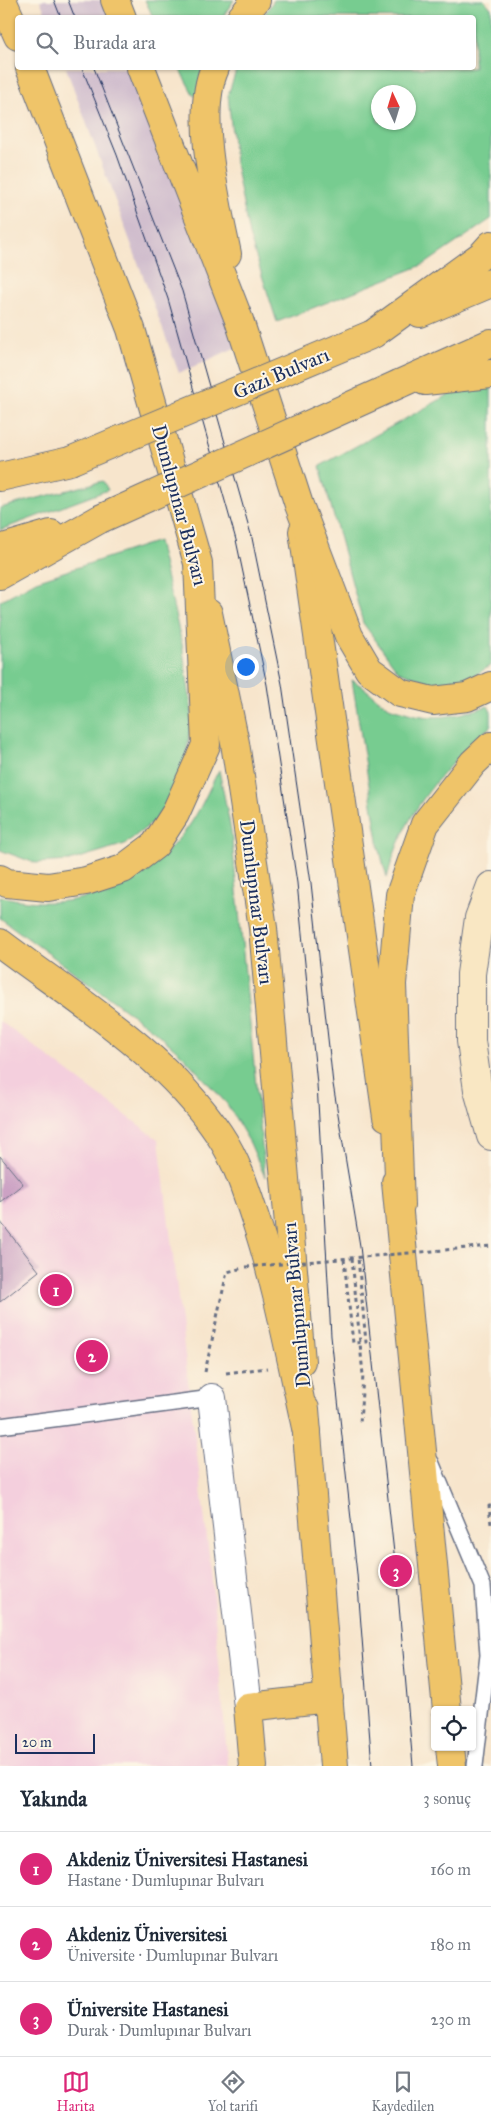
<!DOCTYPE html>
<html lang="tr">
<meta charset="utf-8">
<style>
body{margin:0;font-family:"IM FELL Great Primer",serif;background:#f2f2f3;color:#1f2937}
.controls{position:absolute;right:15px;bottom:15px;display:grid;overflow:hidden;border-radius:5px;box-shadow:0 1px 4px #0004}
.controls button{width:45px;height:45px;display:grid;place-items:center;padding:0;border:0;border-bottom:1px solid #e0e1e3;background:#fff;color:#1f2937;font:25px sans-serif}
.compass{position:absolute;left:371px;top:85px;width:45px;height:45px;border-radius:50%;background:#fff;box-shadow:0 1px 4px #0004;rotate:356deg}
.scale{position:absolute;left:15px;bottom:12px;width:80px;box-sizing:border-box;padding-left:5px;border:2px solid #1b2f5e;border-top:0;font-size:14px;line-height:18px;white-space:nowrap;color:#1b2f5e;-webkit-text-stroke:4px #fcf5e5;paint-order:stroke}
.you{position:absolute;left:245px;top:666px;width:18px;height:18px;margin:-12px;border:4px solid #fff;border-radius:50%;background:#1a73e8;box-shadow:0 0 0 8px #1a73e833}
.badge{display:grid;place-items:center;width:32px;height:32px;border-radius:50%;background:#db2777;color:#fff;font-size:16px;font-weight:700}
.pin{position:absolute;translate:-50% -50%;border:2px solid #fff;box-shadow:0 1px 5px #0006}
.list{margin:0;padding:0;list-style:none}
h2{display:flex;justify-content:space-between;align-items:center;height:65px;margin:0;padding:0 20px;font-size:21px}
h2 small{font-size:16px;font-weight:400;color:#747a83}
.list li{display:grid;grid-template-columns:32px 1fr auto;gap:15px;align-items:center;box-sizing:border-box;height:75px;padding:0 20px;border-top:1px solid #e0e1e3}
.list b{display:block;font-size:19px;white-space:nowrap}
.list p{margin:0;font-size:16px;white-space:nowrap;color:#747a83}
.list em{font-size:16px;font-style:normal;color:#747a83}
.icon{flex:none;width:28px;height:28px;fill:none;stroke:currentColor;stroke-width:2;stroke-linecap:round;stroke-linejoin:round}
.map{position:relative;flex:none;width:491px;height:1766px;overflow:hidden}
.search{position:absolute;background:#fff;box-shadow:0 1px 4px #0004;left:15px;right:15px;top:15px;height:55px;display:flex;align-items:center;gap:12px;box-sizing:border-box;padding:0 18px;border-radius:5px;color:#747a83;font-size:19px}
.sheet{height:290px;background:#fff}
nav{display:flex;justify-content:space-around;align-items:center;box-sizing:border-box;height:70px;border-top:1px solid #e0e1e3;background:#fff;font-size:14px;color:#747a83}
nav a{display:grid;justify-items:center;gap:2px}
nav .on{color:#db2777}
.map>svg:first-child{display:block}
.built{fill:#f4cfdd}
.industrial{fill:#d0bdcd}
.green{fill:#77cc90;stroke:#497e77;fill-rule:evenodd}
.building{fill:#cca2c4}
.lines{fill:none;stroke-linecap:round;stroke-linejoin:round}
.lane-casing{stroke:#686f84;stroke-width:18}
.street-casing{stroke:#686f84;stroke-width:30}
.secondary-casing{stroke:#686f84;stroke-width:30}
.primary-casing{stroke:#686f84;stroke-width:30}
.highway-casing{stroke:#686f84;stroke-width:30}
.path{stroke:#686f84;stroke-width:3;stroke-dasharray:4 4;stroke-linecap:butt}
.lane{stroke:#fff;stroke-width:15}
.street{stroke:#fff;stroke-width:28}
.secondary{stroke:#f9e7c3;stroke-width:28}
.primary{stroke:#efc469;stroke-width:28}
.highway{stroke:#efc469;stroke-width:28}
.tram{stroke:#1b2f5e;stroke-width:1}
.highway-bridge-casing{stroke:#686f84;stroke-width:30;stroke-linecap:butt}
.path-bridge{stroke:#686f84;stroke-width:3;stroke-dasharray:4 4;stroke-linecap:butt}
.highway-bridge{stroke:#efc469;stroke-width:28}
.labels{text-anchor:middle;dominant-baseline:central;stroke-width:4;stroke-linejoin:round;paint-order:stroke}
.street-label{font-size:20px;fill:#1b2f5e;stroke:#fcf5e5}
</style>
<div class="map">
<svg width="491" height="1766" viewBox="0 0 491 1766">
<rect width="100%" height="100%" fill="#fcf5e5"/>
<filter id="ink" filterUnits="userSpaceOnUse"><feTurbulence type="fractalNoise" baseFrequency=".02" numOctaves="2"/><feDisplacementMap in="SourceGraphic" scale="10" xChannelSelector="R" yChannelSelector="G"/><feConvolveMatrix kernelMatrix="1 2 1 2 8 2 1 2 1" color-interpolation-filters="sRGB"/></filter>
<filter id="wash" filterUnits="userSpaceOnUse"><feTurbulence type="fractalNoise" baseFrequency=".0096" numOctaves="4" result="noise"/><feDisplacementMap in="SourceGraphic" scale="20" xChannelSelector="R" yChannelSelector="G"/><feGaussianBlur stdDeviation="1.12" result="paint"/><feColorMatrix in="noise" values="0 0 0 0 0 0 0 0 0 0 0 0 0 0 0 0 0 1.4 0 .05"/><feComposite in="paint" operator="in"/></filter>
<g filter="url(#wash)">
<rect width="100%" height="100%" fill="#f7e5cc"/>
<path class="built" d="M0,1021L159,1140L211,1571L228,1766H0Z"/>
<path class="industrial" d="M40,0H102L110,17H47Z
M66,68H131L239,346L179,373Z"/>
<path class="green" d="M145,0H234L222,18L153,17Z
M274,0H484L491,8V219L425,264L277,322L249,235L235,163L228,95L237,68H474V18L263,17ZM378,92H408V122H378Z
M179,68H202L199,94L194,96Z
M491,387V665L468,680L437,685L398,671L363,623L320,466L452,393Z
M103,481L108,490L0,530V508Z
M158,541L182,644L192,712L185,767L166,812L125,844L69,861L35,863L0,850V601L36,581Z
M352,680C365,687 374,697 386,705C391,709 399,710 405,712C435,722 459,715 488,706L491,712V726C442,770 403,813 387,878L379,847Z
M219,770L231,830L265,1177L250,1143L227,1104L182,1055L153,1030L0,918V896C73,915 139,889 186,830C200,812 208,790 219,770Z"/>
<g id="blocks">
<path class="building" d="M0,1156L23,1184L0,1202Z
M0,1221L39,1271L0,1302Z"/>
</g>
</g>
<g filter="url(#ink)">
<use href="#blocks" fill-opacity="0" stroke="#686f84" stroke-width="1"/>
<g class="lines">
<defs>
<path id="lane" d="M0,1426L212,1398
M431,1462L483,1586L488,1655L475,1766"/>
<path id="street" d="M212,1398L248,1707"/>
<path id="secondary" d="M491,886L479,918L471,974V1041L478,1090L491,1136"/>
<path id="primary" d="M303,531L387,1117
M208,613L235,743L263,928L301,1361
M396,1182L447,1710
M305,1409L334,1766
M450,1747L452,1766
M253,1766L248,1707L329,1698"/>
<path id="highway" d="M2,0L18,36
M115,0L122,18
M241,18L256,0
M141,68L239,320L299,505L349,636L369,670L400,693L433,701L467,697L491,686
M215,68C194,114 217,205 227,254
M420,313L491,283
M373,334L482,255L491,245
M425,381L491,374
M399,384L491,343
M0,477L70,461
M0,549L51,534
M0,575L100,519
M0,879L7,883L48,887L86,881L123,869L155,845L175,814L206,745L198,563L131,329L30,68
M0,943C77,1001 165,1053 219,1134C236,1159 246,1190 255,1218C278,1287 291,1360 307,1432
M400,1205L392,984L400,895L425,824L473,763L491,746"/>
</defs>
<use href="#lane" class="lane-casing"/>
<use href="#street" class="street-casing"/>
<use href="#secondary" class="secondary-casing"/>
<use href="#primary" class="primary-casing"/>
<use href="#highway" class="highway-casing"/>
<path class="path" d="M352,1258L363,1375L360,1424
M344,1259L353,1343L366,1342L358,1258
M205,1372L227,1272L243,1268
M226,1373L267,1368
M491,1506H489L491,1524"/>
<use href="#lane" class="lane"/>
<use href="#street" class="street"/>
<use href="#secondary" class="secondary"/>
<use href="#primary" class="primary"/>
<use href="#highway" class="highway"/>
<path class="tram" d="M54,0L61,18
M68,0L75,18
M82,68L117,155L168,299L236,540L267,685L297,883L317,1084L331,1336L357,1574L372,1766
M94,68L182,291L252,538L282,684L311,883L333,1084L360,1246L396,1571L413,1766"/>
<defs>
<path id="highway-bridge" d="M70,461L373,334
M100,519L399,384"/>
</defs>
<use href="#highway-bridge" class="highway-bridge-casing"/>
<path class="path-bridge" d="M246,1267L491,1246"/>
<use href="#highway-bridge" class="highway-bridge"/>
</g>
</g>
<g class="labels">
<g class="street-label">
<text transform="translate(281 373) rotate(-23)">Gazi Bulvarı</text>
<text transform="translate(180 505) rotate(75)">Dumlupınar Bulvarı</text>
<text transform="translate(257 902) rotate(83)">Dumlupınar Bulvarı</text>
<text transform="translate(296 1305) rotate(-95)">Dumlupınar Bulvarı</text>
</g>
</g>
</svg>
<div class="controls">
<button><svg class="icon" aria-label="locate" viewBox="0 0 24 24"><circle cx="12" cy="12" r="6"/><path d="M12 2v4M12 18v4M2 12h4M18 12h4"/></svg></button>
</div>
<svg class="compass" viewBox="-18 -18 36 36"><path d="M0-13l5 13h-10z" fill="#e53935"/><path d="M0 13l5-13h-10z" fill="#747a83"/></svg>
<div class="scale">20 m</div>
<div class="you"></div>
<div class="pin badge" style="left:56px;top:1290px">1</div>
<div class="pin badge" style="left:92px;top:1356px">2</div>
<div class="pin badge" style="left:396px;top:1571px">3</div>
<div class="search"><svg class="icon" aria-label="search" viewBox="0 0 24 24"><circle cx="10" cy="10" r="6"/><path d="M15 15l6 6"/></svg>Burada ara</div>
</div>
<section class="sheet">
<h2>Yakında<small>3 sonuç</small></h2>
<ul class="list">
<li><span class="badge">1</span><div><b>Akdeniz Üniversitesi Hastanesi</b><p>Hastane · Dumlupınar Bulvarı</p></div><em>160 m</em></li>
<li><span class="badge">2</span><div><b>Akdeniz Üniversitesi</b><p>Üniversite · Dumlupınar Bulvarı</p></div><em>180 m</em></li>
<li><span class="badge">3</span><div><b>Üniversite Hastanesi</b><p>Durak · Dumlupınar Bulvarı</p></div><em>230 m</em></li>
</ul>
</section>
<nav>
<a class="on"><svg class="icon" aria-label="map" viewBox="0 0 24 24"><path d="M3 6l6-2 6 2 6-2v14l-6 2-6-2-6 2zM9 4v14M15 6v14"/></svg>Harita</a>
<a><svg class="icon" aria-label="directions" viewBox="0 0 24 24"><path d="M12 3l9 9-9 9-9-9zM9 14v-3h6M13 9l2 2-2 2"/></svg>Yol tarifi</a>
<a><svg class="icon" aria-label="saved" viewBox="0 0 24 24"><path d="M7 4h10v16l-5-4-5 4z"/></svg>Kaydedilen</a>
</nav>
